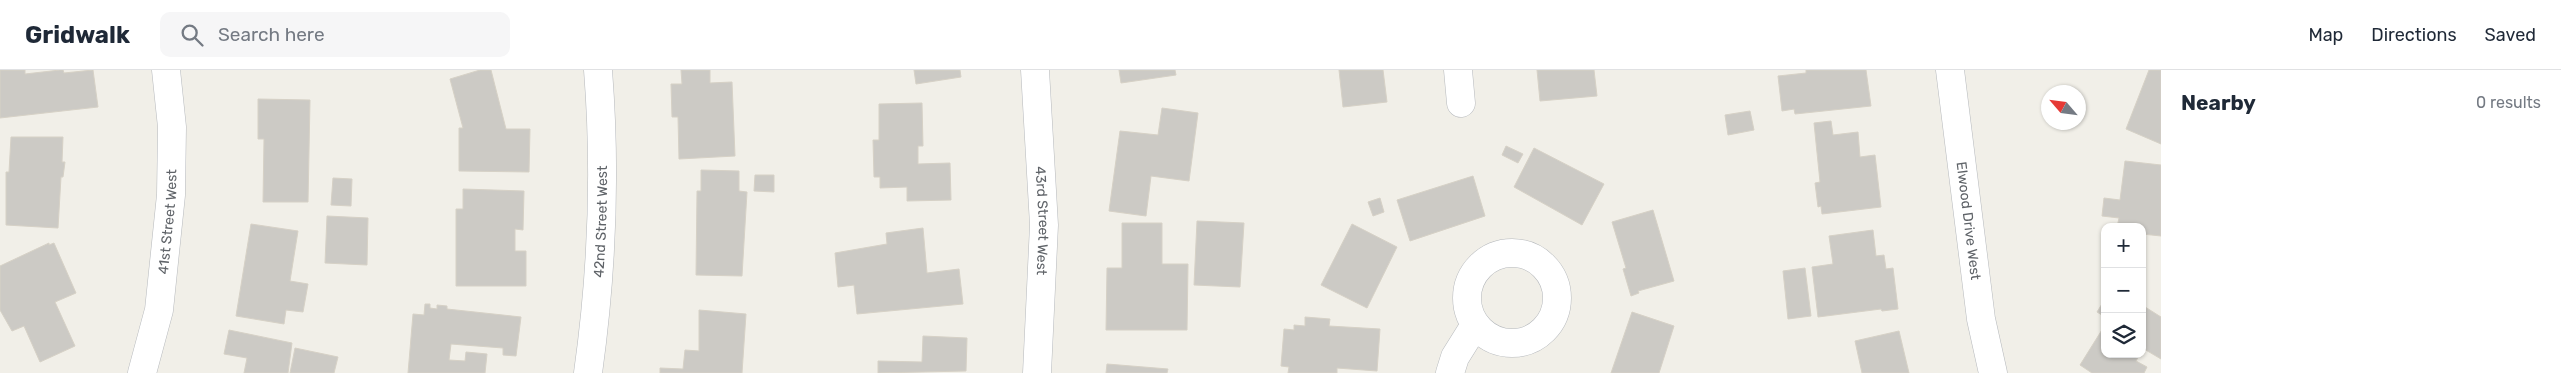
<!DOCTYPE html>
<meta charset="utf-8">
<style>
body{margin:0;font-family:Rubik,sans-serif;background:#f6f6f7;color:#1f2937}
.controls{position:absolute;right:15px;bottom:15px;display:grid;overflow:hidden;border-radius:10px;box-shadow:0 1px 4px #0004}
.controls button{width:45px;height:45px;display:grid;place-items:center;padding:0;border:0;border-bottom:1px solid #e0e1e3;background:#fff;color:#1f2937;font:25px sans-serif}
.compass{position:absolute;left:2041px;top:15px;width:45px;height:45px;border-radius:50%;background:#fff;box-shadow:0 1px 4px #0004;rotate:298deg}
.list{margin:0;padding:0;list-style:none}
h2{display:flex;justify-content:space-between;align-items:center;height:65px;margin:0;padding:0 20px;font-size:21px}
h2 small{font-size:16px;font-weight:400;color:#747a83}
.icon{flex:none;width:28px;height:28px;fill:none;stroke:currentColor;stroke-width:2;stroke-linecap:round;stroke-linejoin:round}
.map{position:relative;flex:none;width:2161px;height:303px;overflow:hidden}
header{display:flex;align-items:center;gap:30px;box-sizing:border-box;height:70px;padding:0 25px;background:#fff;border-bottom:1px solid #e0e1e3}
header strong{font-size:24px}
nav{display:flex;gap:28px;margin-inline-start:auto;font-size:18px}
.search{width:350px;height:45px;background:#f6f6f7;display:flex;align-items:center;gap:12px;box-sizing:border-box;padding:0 18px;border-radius:10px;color:#747a83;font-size:19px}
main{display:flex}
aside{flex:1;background:#fff}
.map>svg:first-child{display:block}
.building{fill:#cccac5;stroke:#d6d1c6}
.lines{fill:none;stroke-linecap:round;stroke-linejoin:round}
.minor-casing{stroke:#b5b8bc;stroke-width:29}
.tertiary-casing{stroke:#b5b8bc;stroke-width:29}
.minor{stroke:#fff;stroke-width:28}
.tertiary{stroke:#fff;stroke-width:28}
.labels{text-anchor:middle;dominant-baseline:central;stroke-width:4.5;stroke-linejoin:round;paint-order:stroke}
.street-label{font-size:14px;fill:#5f6368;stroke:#fff}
</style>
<header>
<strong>Gridwalk</strong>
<div class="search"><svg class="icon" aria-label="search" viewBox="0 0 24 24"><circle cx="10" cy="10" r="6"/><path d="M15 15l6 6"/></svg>Search here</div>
<nav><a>Map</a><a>Directions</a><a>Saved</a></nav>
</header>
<main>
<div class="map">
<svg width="2161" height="303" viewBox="0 0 2161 303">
<rect width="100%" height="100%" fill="#f1efe8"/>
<path class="building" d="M0,0H25V4L60,0H63L64,3L93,0L98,37L0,48Z
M480,0H491L506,59H530L529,102L459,101V58H463L450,9Z
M681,0H710V13L732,12L735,86L679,89L678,47H672L671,14H682Z
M914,0H960L961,7L916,14Z
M1119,0H1175L1176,5L1121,13Z
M1339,0H1383L1387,32L1343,37Z
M1537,0H1594L1597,26L1540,31Z
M1806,0H1866L1871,36L1795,44L1794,39L1782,41L1778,6L1806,3Z
M2149,0H2161V74L2126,59Z
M258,29L310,30L308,132H263L264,69H258Z
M922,33L923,76H918V94L950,93L951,130L907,131V117L880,118V107H874L873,70H879V34Z
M1162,38L1198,43L1189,111L1151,106L1146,146L1109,141L1120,61L1158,65Z
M1750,41L1754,60L1728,65L1725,45Z
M1831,51L1833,65L1858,62L1860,87L1875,85L1881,137L1822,144L1821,136L1818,137L1815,113L1820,112L1814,53Z
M11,67H63L62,92H65L63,107H61L58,158L6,155V102H9Z
M1506,76L1523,84L1518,93L1502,85Z
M1534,78L1604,114L1582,155L1514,117Z
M2125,91L2161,95V166L2142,164V157H2117L2119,148L2102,146L2104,128L2120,130Z
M701,100L739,101V121L747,122L742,206L696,205L697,121H701Z
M755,105H774V122L754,121Z
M1473,106L1485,146L1410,171L1397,130Z
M333,108L352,109L351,136L331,135Z
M463,119L524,121L523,160L515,159V181H526V216H456V139H463Z
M1380,128L1384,142L1373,146L1368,132Z
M1653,140L1674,211L1638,221L1639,223L1631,226L1623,199L1626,198L1612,152Z
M327,146L368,148L367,195L325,193Z
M1197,151L1244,153L1240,217L1194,215Z
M1122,153H1162V194H1188L1187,260H1106L1107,198H1122Z
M251,154L298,161L290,211L308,214L303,242L286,240L284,254L236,246Z
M1352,154L1397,177L1367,238L1321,215Z
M923,158L927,203L959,199L963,234L857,244L854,215L838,217L835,183L887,174L886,163Z
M1873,160L1876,186L1884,185L1886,199L1893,198L1898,239L1882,241L1881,239L1818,247L1812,197L1833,194L1829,166Z
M49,173V175L54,173L76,223L55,232L75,276L40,292L24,256L12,261L0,240V196Z
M1805,198L1811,246L1788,249L1783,201Z
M2105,229V247L2097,242Z
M425,234H430V238L437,239V235L447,236V239L521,247L516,286L503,285V278L451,274L449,290L465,291L466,282L487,284L485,303H408L413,244L424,245Z
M2142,235L2161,247V289L2144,279L2142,281Z
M699,240L746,244L742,303H660V298L683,299L685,280L699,281Z
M1632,242L1674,256L1659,303H1611Z
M1305,247L1330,249L1329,256L1380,259L1377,301L1337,298V303H1288L1289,297L1281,296L1284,259L1294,260V255L1305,256Z
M2105,255V284H2140L2136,291L2147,297L2144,303H2092L2080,295Z
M229,260L292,273L288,303H244L247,288L224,284Z
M1899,261L1909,303H1862L1855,271Z
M923,266L967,268L966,301L878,303V291L922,292Z
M295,278L338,287L334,303H290Z
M1107,294L1168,299L1167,303H1106Z"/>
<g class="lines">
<defs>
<g id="minor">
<path id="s1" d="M1035,0L1044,155L1037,303"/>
<path d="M1458,0L1461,33"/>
<circle cx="1512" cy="228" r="45"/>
<path id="s2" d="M142,303L159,240L171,125L172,57L166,0"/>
<path id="s3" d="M588,303C602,203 606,101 598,0"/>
<path d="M1450,303L1455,287L1475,255"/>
</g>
<g id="tertiary">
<path id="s4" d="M1950,0L1981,249L1993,303"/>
</g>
</defs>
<use href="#minor" class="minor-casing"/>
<use href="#tertiary" class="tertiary-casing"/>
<use href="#minor" class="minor"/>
<use href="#tertiary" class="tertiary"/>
</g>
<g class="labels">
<g class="street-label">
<text stroke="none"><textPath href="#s1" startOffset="151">43rd Street West</textPath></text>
<text stroke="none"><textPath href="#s3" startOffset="152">42nd Street West</textPath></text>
<text stroke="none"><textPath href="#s4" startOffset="152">Elwood Drive West</textPath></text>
<text stroke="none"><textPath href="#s2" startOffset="154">41st Street West</textPath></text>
</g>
</g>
</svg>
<div class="controls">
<button>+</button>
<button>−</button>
<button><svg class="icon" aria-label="layers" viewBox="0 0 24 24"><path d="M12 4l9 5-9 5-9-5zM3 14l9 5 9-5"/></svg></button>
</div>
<svg class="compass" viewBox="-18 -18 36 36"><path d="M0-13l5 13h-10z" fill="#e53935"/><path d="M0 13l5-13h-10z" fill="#747a83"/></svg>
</div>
<aside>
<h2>Nearby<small>0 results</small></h2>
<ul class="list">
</ul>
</aside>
</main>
